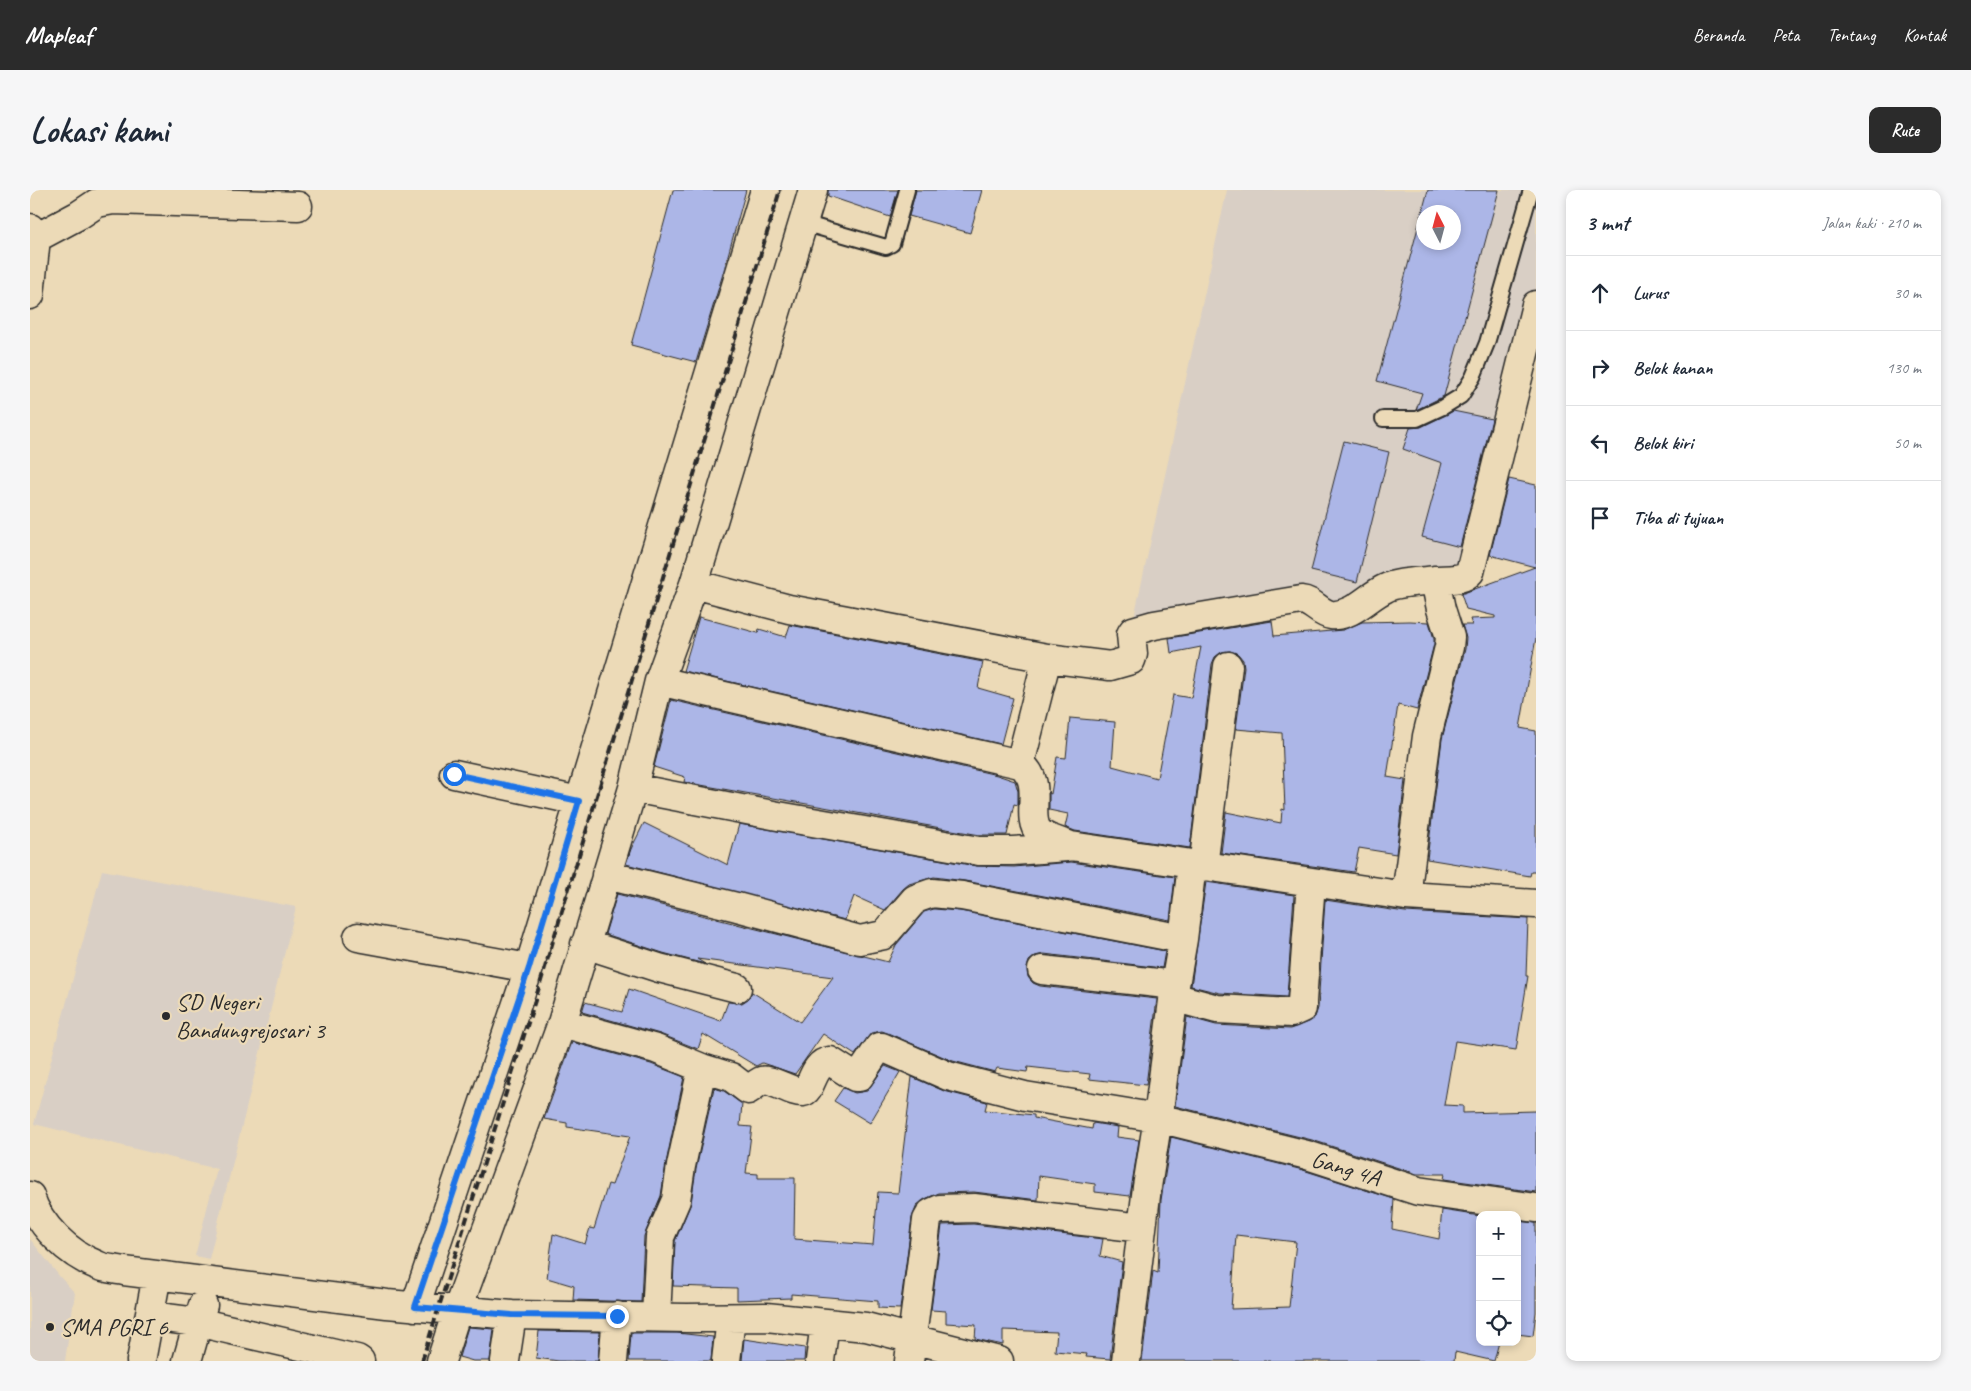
<!DOCTYPE html>
<html lang="id">
<meta charset="utf-8">
<style>
body{margin:0;font-family:Caveat,sans-serif;background:#f6f6f7;color:#1f2937}
.controls{position:absolute;right:15px;bottom:15px;display:grid;overflow:hidden;border-radius:10px;box-shadow:0 2px 8px #0003}
.controls button{width:45px;height:45px;display:grid;place-items:center;padding:0;border:0;border-bottom:1px solid #e0e1e3;background:#fff;color:#1f2937;font:25px sans-serif}
.compass{position:absolute;left:1386px;top:15px;width:45px;height:45px;border-radius:50%;background:#fff;box-shadow:0 2px 8px #0003;rotate:354deg}
.stop{position:absolute;width:15px;height:15px;margin:-11px;border:4px solid #1a73e8;border-radius:50%;background:#fff}
.stop.end{background:#1a73e8;border-color:#fff;box-shadow:0 1px 5px #0008}
.list{margin:0;padding:0;list-style:none}
h2{display:flex;justify-content:space-between;align-items:center;height:65px;margin:0;padding:0 20px;font-size:21px}
h2 small{font-size:16px;font-weight:400;color:#747a83}
.list li{display:grid;grid-template-columns:32px 1fr auto;gap:15px;align-items:center;box-sizing:border-box;height:75px;padding:0 20px;border-top:1px solid #e0e1e3}
.list b{display:block;font-size:19px;white-space:nowrap}
.list em{font-size:16px;font-style:normal;color:#747a83}
.icon{flex:none;width:28px;height:28px;fill:none;stroke:currentColor;stroke-width:2;stroke-linecap:round;stroke-linejoin:round}
.map{position:relative;flex:none;width:1506px;height:1171px;overflow:hidden;border-radius:10px}
header{display:flex;align-items:center;gap:30px;box-sizing:border-box;height:70px;padding:0 25px;background:#2b2b2b;color:#fff}
header strong{font-size:24px}
nav{display:flex;gap:28px;margin-inline-start:auto;font-size:18px}
.intro{display:flex;align-items:center;justify-content:space-between;box-sizing:border-box;height:120px;padding:0 30px}
h1{margin:0;font-size:35px}
.button{padding:12px 22px;border-radius:10px;background:#2b2b2b;color:#fff;font-size:18px;font-weight:700}
main{display:flex;gap:30px;padding:0 30px}
aside{flex:1;background:#fff;border-radius:10px;box-shadow:0 2px 8px #0003}
.map>svg:first-child{display:block}
.built{fill:#d9cfc5;fill-rule:evenodd}
.building{fill:#acb6e7;stroke:#2b2b2b;fill-rule:evenodd}
.lines{fill:none;stroke-linecap:round;stroke-linejoin:round}
.service-casing{stroke:#2b2b2b;stroke-width:18}
.minor-casing{stroke:#2b2b2b;stroke-width:31}
.service{stroke:#ecdab7;stroke-width:14}
.minor{stroke:#ecdab7;stroke-width:28}
.rail{stroke:#2b2b2b;stroke-width:4;stroke-dasharray:8 4;stroke-linecap:butt}
.route{stroke:#1a73e8;stroke-width:6}
.poi-dot{fill:#2b2b2b;stroke:#ecdab7;stroke-width:2}
.labels{text-anchor:middle;dominant-baseline:central;stroke-width:4.5;stroke-linejoin:round;paint-order:stroke}
.poi-label{font-size:24px;fill:#2b2b2b;stroke:#ecdab7;text-anchor:start}
.street-label{font-size:24px;fill:#2b2b2b;stroke:#ecdab7}
</style>
<header>
<strong>Mapleaf</strong>
<nav><a>Beranda</a><a>Peta</a><a>Tentang</a><a>Kontak</a></nav>
</header>
<div class="intro"><h1>Lokasi kami</h1><a class="button">Rute</a></div>
<main>
<div class="map">
<svg width="1506" height="1171" viewBox="0 0 1506 1171">
<rect width="100%" height="100%" fill="#ecdab7"/>
<filter id="ink" filterUnits="userSpaceOnUse"><feTurbulence type="fractalNoise" baseFrequency=".02" numOctaves="2"/><feDisplacementMap in="SourceGraphic" scale="10" xChannelSelector="R" yChannelSelector="G"/><feConvolveMatrix kernelMatrix="1 2 1 2 8 2 1 2 1" color-interpolation-filters="sRGB"/></filter>
<g filter="url(#ink)">
<path class="built" d="M1197,0H1506V100L1433,382L1322,417L1102,437ZM1394,22H1424V52H1394Z
M72,680L266,717L179,1069L165,1066L187,979L4,934Z
M0,1049L30,1087L45,1103L35,1171H0Z"/>
<path class="building" d="M643,0H716L692,87L666,172L601,155Z
M798,0H868L860,27L798,6Z
M886,0H952L940,43L879,26Z
M1398,0H1469L1414,206L1386,220L1392,203L1347,191ZM1394,22H1424V52H1394Z
M1423,221L1462,229L1430,357L1392,347L1412,273L1373,259L1380,238L1391,237Z
M1314,251L1359,262L1327,392L1281,381Z
M1479,289L1506,295V448L1490,538L1506,541V682H1501L1500,686L1397,669L1412,549L1435,459L1436,448L1432,435H1442L1440,429L1465,428V426L1436,419L1431,404L1505,377L1460,365Z
M669,427L728,443L729,439L756,447L760,435L953,472L948,498L983,508L971,554L653,481Z
M1242,431L1244,446L1313,440L1332,432L1380,431L1399,432L1404,449V454L1387,520L1368,515L1357,587L1375,590L1366,664L1329,658L1324,682L1191,663L1196,622L1251,633L1252,619L1255,620L1252,543L1206,539L1214,477L1213,470L1208,464L1200,461L1192,462L1185,467L1182,474L1160,658L1045,641L1035,637L1038,624L1019,620V603L1021,604L1027,567L1036,568L1040,528L1085,532L1082,576L1127,588L1143,505L1161,508L1171,457L1141,463L1139,448Z
M641,510L967,585L985,591L988,601V615L984,614L977,645H950L654,592L655,587L624,577Z
M614,633L698,675L709,634L946,676L984,677L1041,672L1145,687L1140,730L935,691L904,687L879,694L873,699L855,720L824,706L815,730L596,674L601,659Z
M1176,692L1264,705L1257,807L1190,803L1161,796Z
M587,704L858,772L866,755L894,722L904,719L930,721L1135,761L1132,778L1014,764L1005,766L999,771L997,778L998,787L1003,793L1010,796L1127,809L1116,895L1059,889L1060,884L998,877L997,882L967,878L965,882L923,871L852,841L841,843L825,865L793,844L765,884L732,873L726,876L673,844L668,859L630,844L552,822L555,812L592,822L599,799L691,831L698,812L712,813L718,809L722,802L770,832L803,787L667,769L675,774L633,763L575,744Z
M1295,710L1375,722L1498,729L1496,786H1498L1486,860L1425,851L1414,915L1433,916V923L1506,921V1002L1414,989L1415,984H1387L1282,950L1145,916L1157,827L1186,835L1260,839L1278,832L1285,827L1288,818Z
M542,852L621,874L654,887L636,973L631,1006L614,1046L611,1112L543,1110L544,1096L517,1088L523,1044L555,1054L560,1038L564,1039L578,994L582,995L600,946L537,937V933L514,929Z
M855,876L870,882L840,933L804,911L813,898L825,903L837,901Z
M882,887L914,901L957,912L955,920L1004,925V928L1062,939L1063,933L1088,937L1087,947L1109,950L1100,1006L1065,1002V994L1009,986L1008,1010L944,1002L909,1003L895,1009L887,1015L882,1028L870,1119L848,1118V1111L761,1104V1108L707,1110V1098L643,1096L645,1051L661,1013L666,979L684,898L694,901L712,914L710,936L722,937L716,983L728,984V988H765L764,1049L843,1055L848,1002L868,1003Z
M1141,947L1273,980L1364,1009L1362,1039L1409,1049L1412,1020L1450,1026V1152H1469L1464,1171L1425,1162L1424,1171H1112L1123,1081L1128,1083L1131,1010ZM1206,1045L1266,1052L1259,1117L1201,1119Z
M1487,1031L1506,1033V1122L1503,1146L1487,1144Z
M943,1034L1073,1049L1070,1066L1092,1072L1080,1169L1056,1167L1057,1164L1025,1161L1027,1142L973,1140V1155L945,1149L946,1135L916,1133V1121L901,1120L912,1035Z
M438,1137L464,1139L460,1171H443L429,1167Z
M509,1141L570,1142L568,1171H529L506,1168Z
M601,1143H647L683,1147L681,1171H599Z
M714,1149L775,1158L774,1171H712Z"/>
<g class="lines">
<defs>
<path id="service" d="M773,33L856,57L862,54L877,0
M1353,229H1387L1413,217L1431,206L1443,187L1457,153L1501,0"/>
<path id="minor" d="M0,38L6,48L0,105
M6,48L49,25L67,13L83,10L268,16
M664,394L759,419L1017,468L1080,476L1101,470L1103,464L1101,444L1103,441L1124,435L1271,410C1283,411 1289,423 1301,425C1322,427 1338,406 1356,398C1367,392 1391,392 1405,390
M629,491L990,574L1017,468
M990,574C1016,592 994,626 1009,642C1016,649 1031,652 1041,656L1376,706L1506,714
M424,584L549,611
M603,598L748,626L949,661H983L1037,657
M1173,677L1198,476
M576,685L707,717L830,750L854,745L885,709L902,703L932,706L1153,749
M1376,706L1397,546L1419,457L1420,447L1411,419L1405,390C1415,389 1433,391 1440,382L1506,115
M328,747L499,778
M555,754L629,778L707,798
M1012,780L1145,795
M1143,807L1187,819L1261,823L1272,818V811L1281,693
M532,833L626,859L672,878
M0,1006C9,1036 39,1064 67,1075C75,1079 86,1079 94,1081L357,1114L482,1125L657,1128L736,1127L836,1137L969,1171
M385,1117L499,778L735,0
M120,1126L167,1132L327,1169L330,1171
M626,1127L630,1047L646,1010L651,976L672,878L701,887L718,900C723,897 727,893 731,891C739,887 762,903 773,902C782,901 782,873 800,871L825,887H829L849,857H852L918,886L995,906L1128,928L1277,965L1388,1001L1506,1018
M111,1171L127,1085
M157,1171L173,1115
M411,1171L427,1121L532,833L603,598L629,491L664,394L783,0
M475,1171L482,1125
M583,1171L587,1126
M696,1171L701,1128
M790,1171L795,1133
M879,1171L897,1030L901,1023L910,1019L944,1018L1112,1038
M1096,1171L1117,997L1128,928L1145,795L1153,749L1162,675"/>
</defs>
<use href="#service" class="service-casing"/>
<use href="#minor" class="minor-casing"/>
<use href="#service" class="service"/>
<use href="#minor" class="minor"/>
<path class="rail" d="M392,1171L507,804L750,0"/>
</g>
</g>
<g class="lines" filter="url(#ink)">
<path class="route" d="M424,584L549,611L499,778L385,1117L482,1125L587,1126"/>
</g>
<g class="poi-dot">
<circle cx="136" cy="826" r="5"/>
<circle cx="20" cy="1137" r="5"/>
</g>
<g class="labels">
<g class="poi-label">
<text x="146" y="812">SD Negeri<tspan x="146" dy="28">Bandungrejosari 3</tspan></text>
<text x="30" y="1137">SMA PGRI 6</text>
</g>
<g class="street-label">
<text transform="translate(1316 978) rotate(17)">Gang 4A</text>
</g>
</g>
</svg>
<div class="controls">
<button>+</button>
<button>−</button>
<button><svg class="icon" aria-label="locate" viewBox="0 0 24 24"><circle cx="12" cy="12" r="6"/><path d="M12 2v4M12 18v4M2 12h4M18 12h4"/></svg></button>
</div>
<svg class="compass" viewBox="-18 -18 36 36"><path d="M0-13l5 13h-10z" fill="#e53935"/><path d="M0 13l5-13h-10z" fill="#747a83"/></svg>
<div class="stop" style="left:424px;top:584px"></div>
<div class="stop end" style="left:587px;top:1126px"></div>
</div>
<aside>
<h2>3 mnt<small>Jalan kaki · 210 m</small></h2>
<ul class="list">
<li><svg class="icon" aria-label="ahead" viewBox="0 0 24 24"><path d="M12 20V5M6 11l6-6 6 6"/></svg><div><b>Lurus</b></div><em>30 m</em></li>
<li><svg class="icon" aria-label="right" viewBox="0 0 24 24"><path d="M7 20v-9h11M14 6l5 5-5 5"/></svg><div><b>Belok kanan</b></div><em>130 m</em></li>
<li><svg class="icon" aria-label="left" viewBox="0 0 24 24"><path d="M17 20v-9H6M10 6l-5 5 5 5"/></svg><div><b>Belok kiri</b></div><em>50 m</em></li>
<li><svg class="icon" aria-label="arrive" viewBox="0 0 24 24"><path d="M6 21V4h12l-3 4 3 4H6"/></svg><div><b>Tiba di tujuan</b></div></li>
</ul>
</aside>
</main>
